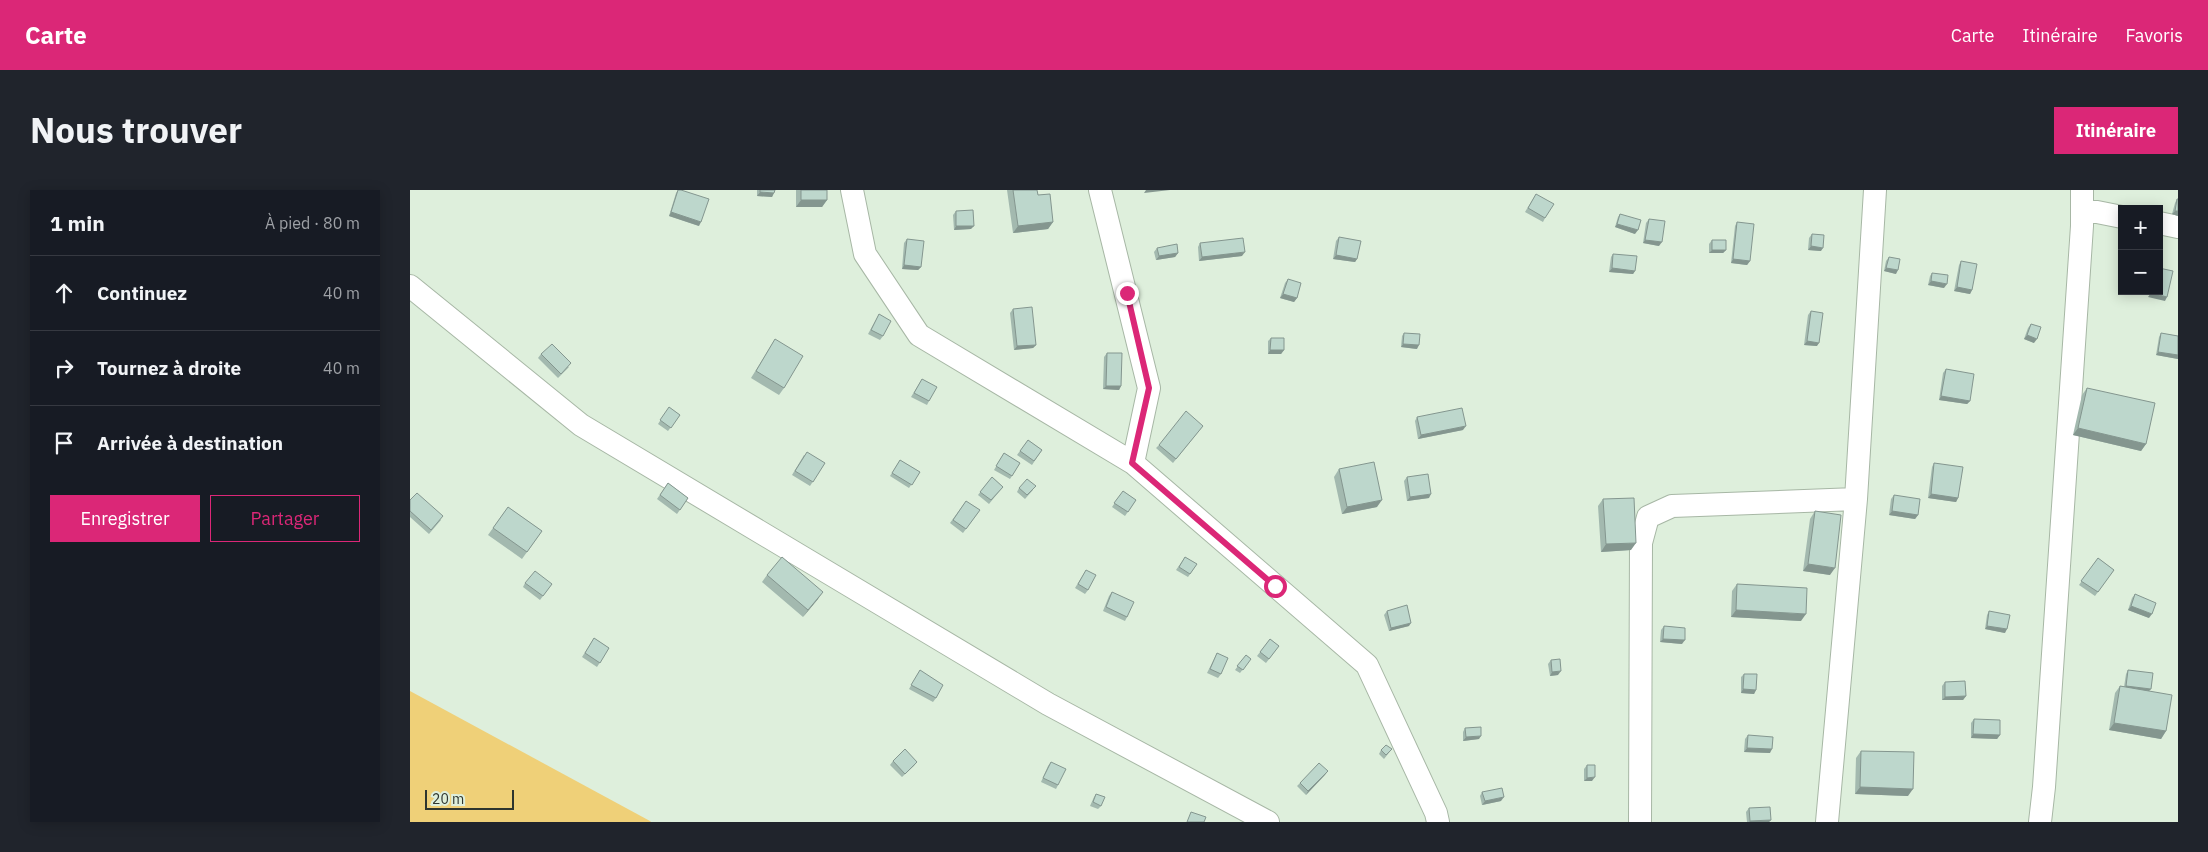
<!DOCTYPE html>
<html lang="fr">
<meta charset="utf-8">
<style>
body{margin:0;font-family:"IBM Plex Sans",sans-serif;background:#20242c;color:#f1f3f6}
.controls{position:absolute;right:15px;top:15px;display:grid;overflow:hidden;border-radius:0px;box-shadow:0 2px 12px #0003}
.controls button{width:45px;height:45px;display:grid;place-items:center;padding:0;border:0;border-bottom:1px solid #363941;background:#171b24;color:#f1f3f6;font:25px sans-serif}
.scale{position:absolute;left:15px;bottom:12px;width:89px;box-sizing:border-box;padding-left:5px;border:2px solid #2e352e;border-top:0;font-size:14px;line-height:18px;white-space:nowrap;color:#2e352e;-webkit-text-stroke:4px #deefdc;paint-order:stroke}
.stop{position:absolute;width:15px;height:15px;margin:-11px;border:4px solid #db2777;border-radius:50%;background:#fff}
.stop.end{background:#db2777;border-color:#fff;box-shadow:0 1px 5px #0008}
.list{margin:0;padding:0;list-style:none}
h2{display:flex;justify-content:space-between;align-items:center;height:65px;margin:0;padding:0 20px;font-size:21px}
h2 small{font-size:16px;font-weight:400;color:#9ea1a6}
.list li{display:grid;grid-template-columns:32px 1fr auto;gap:15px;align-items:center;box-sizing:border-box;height:75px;padding:0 20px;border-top:1px solid #363941}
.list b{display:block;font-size:19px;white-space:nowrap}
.list em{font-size:16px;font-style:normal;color:#9ea1a6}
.actions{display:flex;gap:10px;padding:15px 20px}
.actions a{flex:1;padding:11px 0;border:1px solid #db2777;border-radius:0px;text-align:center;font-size:18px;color:#db2777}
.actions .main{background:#db2777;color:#fff}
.icon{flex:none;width:28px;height:28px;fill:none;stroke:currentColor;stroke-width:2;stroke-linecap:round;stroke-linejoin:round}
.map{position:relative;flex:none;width:1768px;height:632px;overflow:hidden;border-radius:0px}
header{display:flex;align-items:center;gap:30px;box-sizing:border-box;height:70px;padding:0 25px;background:#db2777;color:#fff}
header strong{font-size:24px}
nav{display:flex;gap:28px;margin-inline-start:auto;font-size:18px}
.intro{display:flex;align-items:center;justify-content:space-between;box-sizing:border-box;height:120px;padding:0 30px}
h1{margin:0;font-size:35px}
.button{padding:12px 22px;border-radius:0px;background:#db2777;color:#fff;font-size:18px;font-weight:700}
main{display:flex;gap:30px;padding:0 30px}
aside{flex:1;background:#171b24;border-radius:0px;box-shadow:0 2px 12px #0003}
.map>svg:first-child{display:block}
.green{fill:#efd078}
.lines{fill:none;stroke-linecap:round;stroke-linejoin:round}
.minor-casing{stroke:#a7b7a5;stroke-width:24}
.minor{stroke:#fff;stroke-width:22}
.wall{fill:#a3b9af}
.shaded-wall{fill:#84968f}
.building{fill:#bdd7cc;stroke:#84968f}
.route{stroke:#db2777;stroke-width:6}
</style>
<header>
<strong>Carte</strong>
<nav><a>Carte</a><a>Itinéraire</a><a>Favoris</a></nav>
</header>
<div class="intro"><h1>Nous trouver</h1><a class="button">Itinéraire</a></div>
<main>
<aside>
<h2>1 min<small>À pied · 80 m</small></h2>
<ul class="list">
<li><svg class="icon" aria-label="ahead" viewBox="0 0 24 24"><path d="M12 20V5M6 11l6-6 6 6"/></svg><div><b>Continuez</b></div><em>40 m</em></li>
<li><svg class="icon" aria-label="right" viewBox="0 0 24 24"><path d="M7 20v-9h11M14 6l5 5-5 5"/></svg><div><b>Tournez à droite</b></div><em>40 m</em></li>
<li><svg class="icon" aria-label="arrive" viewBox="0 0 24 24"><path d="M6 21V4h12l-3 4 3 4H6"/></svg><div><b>Arrivée à destination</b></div></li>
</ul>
<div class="actions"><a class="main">Enregistrer</a><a>Partager</a></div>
</aside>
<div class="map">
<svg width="1768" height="632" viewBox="0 0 1768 632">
<rect width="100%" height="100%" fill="#deefdc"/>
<path class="green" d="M0,501L240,631L241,632H0Z"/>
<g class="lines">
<defs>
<path id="minor" d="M442,0L455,64L509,145L723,273L957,475L1026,623L1028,632
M690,0L739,198L723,273
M1672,19L1712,27
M1749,33L1768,37
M0,96L171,235L638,514L858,632
M1230,632L1231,353L1238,327L1262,316L1446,309
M1417,632L1446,309L1465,0
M1630,632L1634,597L1672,36V0"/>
</defs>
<use href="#minor" class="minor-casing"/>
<use href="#minor" class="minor"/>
</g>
<path class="wall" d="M268,0L289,36L259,26L266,3Z
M347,0H365L362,7L347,6Z
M386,0H417V10L412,17H386Z
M597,0H627L628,5L643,32L638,39L603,43Z
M1126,4L1135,28L1133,32L1115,22Z
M1767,9H1768V26L1762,24L1765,13Z
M546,21L561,39L544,40L543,25Z
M1210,24L1225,44L1205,37L1208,27Z
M1239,29L1249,56L1233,53L1236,33Z
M1327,32L1340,71L1337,75L1321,73L1325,36Z
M1402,44L1411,61L1398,60L1399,48Z
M929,47L947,69L945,72L923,69L926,51Z
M497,49L511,77L508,80L492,79L494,53Z
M1302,50L1316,60L1313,63H1299V54Z
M790,53L832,66L789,71L788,57Z
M747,58L768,63L765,67L746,70L744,62Z
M1203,64L1225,81L1223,84L1199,82L1201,67Z
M1479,67L1486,84L1474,81L1476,71Z
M1551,71L1562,100L1560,104L1544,101L1549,75Z
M1522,83L1534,98L1518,95L1520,86Z
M878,89L887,108L884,112L870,108L875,93Z
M603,119L626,155L623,158L604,160L600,123Z
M1401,121L1407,156L1394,155L1398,125Z
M469,124L473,146L470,150L458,144Z
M1621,134L1624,153L1614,149L1618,138Z
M994,143L1007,159L991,157L992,146Z
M1751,143L1768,146V169L1746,165L1749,147Z
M861,148L874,160L871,164H858V151Z
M365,149L374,198L369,205L341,188Z
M697,163L711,196L709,200L693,199L694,167Z
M131,164L159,177L148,188L128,168Z
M1536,179L1560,211L1557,214L1529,210L1533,183Z
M512,189L519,211L517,215L501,207Z
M1677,198L1736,254L1731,261L1663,245L1672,205Z
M259,217L270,225L258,241L248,234Z
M1007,227L1053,240L1008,249L1005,231Z
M793,236L763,273L746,258L749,255Z
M618,250L632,260L622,275L607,265Z
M594,263L610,273L600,289L584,280Z
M394,265L415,273L400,296L382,285Z
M490,270L510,282L499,298L480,286Z
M1524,273L1548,308L1546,312L1518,308L1522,277Z
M929,279L967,317L932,324L924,287Z
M582,287L593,297L579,314L568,305Z
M997,287L1019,308L997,311L994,291Z
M258,293L278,308L267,324L247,309Z
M609,298L623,300L615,309L607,302Z
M713,301L726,310L715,326L702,317Z
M1484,305L1508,325L1505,329L1479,325L1481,309Z
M1193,309L1221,360L1191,362L1188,316Z
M0,310L31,330L19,344L0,327Z
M556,311L570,320L553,343L540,333Z
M98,317L132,341L112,369L78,345Z
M1405,321L1420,385L1393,381L1400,329Z
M775,367L787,374L778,387L766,380Z
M1688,368L1704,380L1685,406L1669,395Z
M676,380L678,400L675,404L665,398Z
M357,385L408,409L393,427L352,392Z
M115,393L142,394L130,410L113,397Z
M1327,394L1391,431L1321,427L1322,401Z
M702,402L717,427L715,431L693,421L699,406Z
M1725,404L1739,428L1718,420L1722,408Z
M977,421L999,436L979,441L974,425Z
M1579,421L1595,443L1575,439L1577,425Z
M1254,436L1272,454L1250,452L1251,440Z
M184,448L199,458L187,477L172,467Z
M860,449L869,456L856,473L847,466Z
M807,463L811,484L808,488L797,483Z
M836,465L841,469L830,483L825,480Z
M1141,470L1148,485L1140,486L1138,474Z
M510,480L526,508L523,512L499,499Z
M1718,480L1739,501L1756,541L1751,549L1699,540L1705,503L1710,496L1714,497L1716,484Z
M1334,484L1346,500L1344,504L1331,503V487Z
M1535,492L1556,506L1553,510H1532V496Z
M1564,529L1590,545L1587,549L1561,548V533Z
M1055,538L1069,549L1053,551V542Z
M1338,545L1360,563L1334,562L1335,549Z
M982,559L974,569L969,564L971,560Z
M1451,561L1498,606L1445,604L1446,568Z
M483,571L507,572L504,576L492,587L480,575Z
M641,572L648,595L646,599L631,592L638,576Z
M1177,575L1182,591H1174V579Z
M918,581L896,605L887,596L890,593Z
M1072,602L1091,611L1072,615L1070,606Z
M686,604L691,616L688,619L680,616L684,607Z
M1339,618L1361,630L1359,632H1337L1336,622Z"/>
<path class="shaded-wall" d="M736,0H760L734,3Z
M350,2L364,3L362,7L347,6Z
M391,10H417L412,17H386Z
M1765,21H1768V26L1762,24Z
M261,22L291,32L289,36L259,26Z
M643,32L638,39L603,43L608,36Z
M1207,34L1228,40L1225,44L1205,37Z
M546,36H564L561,39L544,40Z
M1235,50L1252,52L1249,56L1233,53Z
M1401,56L1413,58L1411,61L1398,60Z
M1302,60H1316L1313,63H1299Z
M835,62L832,66L789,71L792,67Z
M768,63L765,67L746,70L749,66Z
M926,65L947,69L945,72L923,69Z
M1323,69L1340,71L1337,75L1321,73Z
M494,75L511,77L508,80L492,79Z
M1202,78L1225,81L1223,84L1199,82Z
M1476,78L1488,80L1486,84L1474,81Z
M1521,91L1537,94L1534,98L1518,95Z
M1547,97L1562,100L1560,104L1544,101Z
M1741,103L1757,107L1755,111L1738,107Z
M873,104L887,108L884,112L870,108Z
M1617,145L1627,149L1624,153L1614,149Z
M1397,151L1409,153L1407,156L1394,155Z
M993,154L1009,155L1007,159L991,157Z
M626,155L623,158L604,160L607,156Z
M860,160H874L871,164H858Z
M1748,162L1768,165V169L1746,165Z
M696,196H711L709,200L693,199Z
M1531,206L1560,211L1557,214L1529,210Z
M1056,236L1053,240L1008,249L1011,245Z
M1668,238L1736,254L1731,261L1663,245Z
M1021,304L1019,308L997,311L1000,307Z
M1521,304L1548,308L1546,312L1518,308Z
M972,310L967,317L932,324L937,317Z
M1482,321L1508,325L1505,329L1479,325Z
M1226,353L1221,360L1191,362L1196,354Z
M1398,374L1425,378L1420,385L1393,381Z
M413,402L408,409L393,427L398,420Z
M1721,416L1742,424L1739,428L1718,420Z
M1326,420L1396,424L1391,431L1321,427Z
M1001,433L999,436L979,441L981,438Z
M1577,436L1597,439L1595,443L1575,439Z
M1253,449L1275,450L1272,454L1250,452Z
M1151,481L1148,485L1140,486L1142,482Z
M1716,496L1741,499L1738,502L1714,500Z
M1333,499L1346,500L1344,504L1331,503Z
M1556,506L1553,510H1532L1535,507Z
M1704,533L1756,541L1751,549L1699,540Z
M1563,544L1590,545L1587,549L1561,548Z
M1071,546L1069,549L1053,551L1056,547Z
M1337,558L1362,559L1360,563L1334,562Z
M918,581L915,585L896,605L898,601Z
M1185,587L1182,591H1174L1177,588Z
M1450,597L1503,599L1498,606L1445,604Z
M1094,607L1091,611L1072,615L1075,611Z
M1361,630L1359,632H1339L1340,631Z"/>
<path class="building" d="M268,0H271L299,9L291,32L261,22Z
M350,0H365L364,3L350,2Z
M391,0H417V10H391Z
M603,0H627L628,5L640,4L643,32L608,36Z
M1126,4L1144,14L1135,28L1118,18Z
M1767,9H1768V21H1765Z
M563,20L564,36H546V21Z
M1210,24L1231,30L1228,40L1207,34Z
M1239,29L1255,31L1252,52L1235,50Z
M1327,32L1344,34L1340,71L1323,69Z
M1402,44L1414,45L1413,58L1401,56Z
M929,47L951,51L947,69L926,65Z
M833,48L835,62L792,67L790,53Z
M497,49L514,51L511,77L494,75Z
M1302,50H1316V60H1302Z
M767,54L768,63L749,66L747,58Z
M1203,64L1227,66L1225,81L1202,78Z
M1479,67L1490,69L1488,80L1476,78Z
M1551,71L1567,74L1562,100L1547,97Z
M1749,78L1763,81L1757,107L1741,103V101H1749Z
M1522,83L1538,85L1537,94L1521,91Z
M878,89L891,93L887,108L873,104Z
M622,117L626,155L607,156L603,119Z
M1401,121L1413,123L1409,153L1397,151Z
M469,124L481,131L473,146L461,140Z
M1621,134L1631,137L1627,149L1617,145Z
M994,143L1010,144L1009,155L993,154Z
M1751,143L1768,146V165L1748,162Z
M861,148H874V160H860Z
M365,149L393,166L374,198L346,181Z
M142,154L161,173L151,184L131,164Z
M697,163H712L711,196H696Z
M1536,179L1564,184L1560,211L1531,206Z
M512,189L527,197L519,211L504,203Z
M1677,198L1745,213L1736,254L1668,238Z
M259,217L270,225L261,238L250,230Z
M1052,218L1056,236L1011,245L1007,227Z
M776,221L793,236L766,269L749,255Z
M618,250L632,260L624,271L610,261Z
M397,262L415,273L403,292L385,281Z
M594,263L610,273L602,286L586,276Z
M490,270L510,282L502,295L482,283Z
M964,272L972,310L937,317L929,279Z
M1524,273L1553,277L1548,308L1521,304Z
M1018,284L1021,304L1000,307L997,287Z
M582,287L593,297L581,310L570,302Z
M617,289L626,296L617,305L609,298Z
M258,293L278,308L270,320L250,305Z
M713,301L726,310L718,322L704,313Z
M7,303L33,326L21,340L0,321V310Z
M1484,305L1510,309L1508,325L1482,321Z
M1224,308L1226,353L1196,354L1193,309Z
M556,311L570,320L556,339L543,330Z
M98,317L132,341L117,362L83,338Z
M1405,321L1431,325L1425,378L1398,374Z
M372,367L413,402L398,420L357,385Z
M775,367L787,374L780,384L769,377Z
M1688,368L1704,380L1688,402L1671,391Z
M676,380L686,385L678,400L668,394Z
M125,381L142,394L133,406L115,393Z
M1327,394L1397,398L1396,424L1326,420Z
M702,402L724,412L717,427L696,417Z
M1725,404L1746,413L1742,424L1721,416Z
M997,415L1001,433L981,438L977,421Z
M1579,421L1600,425L1597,439L1577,436Z
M1254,436L1275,438V450L1253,449Z
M184,448L199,458L190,473L175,463Z
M860,449L869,456L859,469L850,462Z
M807,463L818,468L811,484L800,479Z
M836,465L841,469L833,480L827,476Z
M1150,469L1151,481L1142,482L1141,470Z
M510,480L533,495L526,508L501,495Z
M1718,480L1743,483L1741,499L1716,496Z
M1334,484H1347L1346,500L1333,499Z
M1555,491L1556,506L1535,507V492Z
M1710,496L1762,505L1756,541L1704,533Z
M1564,529L1590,530V545L1563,544Z
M1071,537V546L1056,547L1055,538Z
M1338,545L1363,547L1362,559L1337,558Z
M976,555L982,559L976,565L971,560Z
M495,559L507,572L495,584L483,571Z
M1451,561L1504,562L1503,599L1450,597Z
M641,572L656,579L648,595L633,588Z
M909,573L918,581L898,601L890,593Z
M1177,575H1185V587L1177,588Z
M1092,598L1094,607L1075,611L1072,602Z
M686,604L695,607L691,616L683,612Z
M1360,617L1361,630L1340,631L1339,618Z
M781,622L796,627L794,632H777Z"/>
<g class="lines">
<path class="route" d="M717,103L739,198L722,273L865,396"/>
</g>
</svg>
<div class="controls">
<button>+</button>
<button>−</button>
</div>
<div class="scale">20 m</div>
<div class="stop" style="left:865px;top:396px"></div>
<div class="stop end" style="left:717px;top:103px"></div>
</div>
</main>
